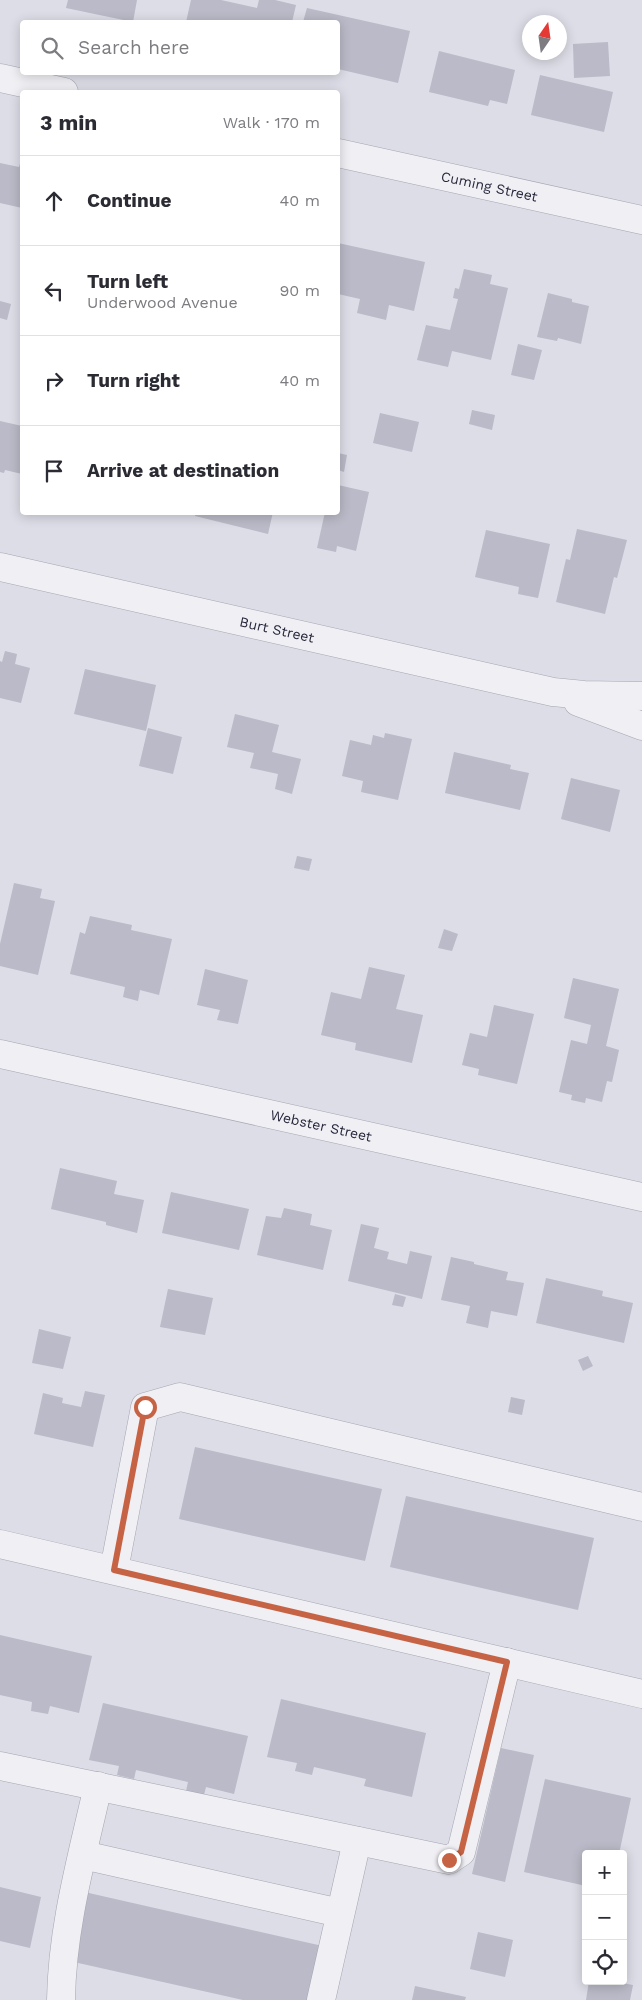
<!DOCTYPE html>
<meta charset="utf-8">
<style>
body{margin:0;font-family:"Work Sans",sans-serif;background:#f7f7f7;color:#2b2b33}
.controls{position:absolute;right:15px;bottom:15px;display:grid;overflow:hidden;border-radius:5px;box-shadow:0 2px 12px #0003}
.controls button{width:45px;height:45px;display:grid;place-items:center;padding:0;border:0;border-bottom:1px solid #e1e1e2;background:#fff;color:#2b2b33;font:25px sans-serif}
.compass{position:absolute;left:522px;top:15px;width:45px;height:45px;border-radius:50%;background:#fff;box-shadow:0 2px 12px #0003;rotate:13deg}
.stop{position:absolute;width:15px;height:15px;margin:-11px;border:4px solid #c76345;border-radius:50%;background:#fff}
.stop.end{background:#c76345;border-color:#fff;box-shadow:0 1px 5px #0008}
.list{margin:0;padding:0;list-style:none}
h2{display:flex;justify-content:space-between;align-items:center;height:65px;margin:0;padding:0 20px;font-size:21px}
h2 small{font-size:16px;font-weight:400;color:#7c7c81}
.list li{display:grid;grid-template-columns:32px 1fr auto;gap:15px;align-items:center;box-sizing:border-box;height:90px;padding:0 20px;border-top:1px solid #e1e1e2}
.list b{display:block;font-size:19px;white-space:nowrap}
.list p{margin:0;font-size:16px;white-space:nowrap;color:#7c7c81}
.list em{font-size:16px;font-style:normal;color:#7c7c81}
.icon{flex:none;width:28px;height:28px;fill:none;stroke:currentColor;stroke-width:2;stroke-linecap:round;stroke-linejoin:round}
.map{position:relative;flex:none;width:642px;height:2000px;overflow:hidden}
.search{position:absolute;background:#fff;box-shadow:0 2px 12px #0003;left:20px;top:20px;width:320px;height:55px;display:flex;align-items:center;gap:12px;box-sizing:border-box;padding:0 18px;border-radius:5px;color:#7c7c81;font-size:19px}
.panel{position:absolute;background:#fff;box-shadow:0 2px 12px #0003;left:20px;top:90px;width:320px;height:425px;border-radius:5px}
.map>svg:first-child{display:block}
.building{fill:#babac8}
.lines{fill:none;stroke-linecap:round;stroke-linejoin:round}
.minor-casing{stroke:#a6a6b3;stroke-width:29}
.minor{stroke:#efeff4;stroke-width:28}
.route{stroke:#c76345;stroke-width:6}
.labels{text-anchor:middle;dominant-baseline:central;stroke-width:4.5;stroke-linejoin:round;paint-order:stroke}
.street-label{font-size:14px;fill:#27273b;stroke:#ececf4}
</style>
<div class="map">
<svg width="642" height="2000" viewBox="0 0 642 2000">
<rect width="100%" height="100%" fill="#dcdde6"/>
<path class="building" d="M68,0H137L133,22L66,8Z
M191,0H221L257,8L259,0H275L296,5L292,22H186Z
M307,8L410,31L398,83L338,69V22H303Z
M608,42L610,76L574,78L573,44Z
M439,51L515,70L507,104L490,100L488,106L429,92Z
M540,75L613,92L604,132L531,115Z
M22,157V208L0,203V163L19,167Z
M338,243L425,262L414,311L389,305L386,320L357,313L360,299L338,294Z
M464,269L492,275L490,284L508,288L491,360L452,351L448,367L417,360L426,325L450,330L458,299L453,298L455,288L459,289Z
M548,293L572,299V302L589,306L581,344L558,338L557,341L537,337Z
M0,301L11,304L7,320L0,318Z
M518,344L542,350L534,380L511,375Z
M472,410L495,415L492,430L469,424Z
M380,413L419,422L412,452L373,443Z
M0,421L22,426V474L5,470L4,473L0,472Z
M338,453L347,455L344,472L338,470Z
M338,485L369,492L356,551L337,546L336,552L317,548L325,512H338Z
M196,512H273L268,534L195,516Z
M577,529L627,540L617,578L614,577L605,614L556,602L566,559L570,560Z
M486,530L550,544L538,598L518,594L519,587L475,577Z
M5,651L17,654L15,664L30,668L21,703L0,698V661L2,662Z
M85,669L156,685L146,731L74,714Z
M235,714L279,725L272,752L301,759L292,794L275,789L278,774L250,768L254,753L227,747Z
M148,728L182,737L173,774L139,766Z
M385,733L412,739L398,800L361,792L363,781L342,776L350,740L371,745L373,735L384,738Z
M454,752L511,765L510,769L529,773L520,810L445,793Z
M571,778L620,790L610,832L561,819Z
M297,856L312,859L309,871L294,868Z
M14,883L42,889L40,898L55,901L38,975L0,966V944Z
M90,916L132,925L131,930L172,939L159,995L140,990L138,1001L123,997L125,987L70,974L80,932L85,934Z
M444,929L458,934L452,951L438,948Z
M369,967L405,975L396,1009L423,1015L412,1063L355,1050L356,1043L321,1035L331,992L361,999Z
M205,969L248,980L238,1024L217,1020L220,1010L197,1005Z
M573,978L619,989L606,1046L619,1050L612,1082L607,1081L602,1102L586,1098L585,1103L571,1100L572,1095L559,1092L571,1040L587,1044L591,1025L564,1018Z
M494,1005L534,1014L517,1084L478,1075L479,1069L462,1065L470,1033L487,1037Z
M60,1168L117,1181L114,1194L144,1200L137,1233L106,1225V1222L51,1209Z
M171,1192L249,1209L239,1250L162,1233Z
M284,1208L312,1214L310,1225L332,1230L323,1270L257,1255L266,1216L281,1218Z
M361,1224L379,1228L374,1248L389,1252L387,1259L407,1264L410,1251L432,1256L422,1299L348,1281Z
M451,1257L474,1262V1264L508,1272L506,1280L524,1283L517,1316L491,1311L488,1328L466,1323L470,1306L441,1300Z
M546,1278L603,1291L602,1296L633,1303L624,1343L536,1323Z
M168,1289L213,1298L205,1335L160,1327Z
M395,1294L406,1297L403,1307L392,1305Z
M39,1329L71,1337L63,1369L32,1363Z
M588,1356L593,1366L583,1371L578,1360Z
M85,1391L105,1395L93,1447L34,1434L43,1393L63,1398L62,1403L81,1407Z
M511,1397L525,1400L522,1415L508,1412Z
M195,1447L382,1489L365,1561L179,1519Z
M406,1496L594,1538L578,1610L390,1567Z
M0,1635L92,1656L79,1713L50,1706L48,1714L31,1711L32,1702L0,1695Z
M281,1699L426,1733L412,1797L364,1786L366,1779L314,1767L312,1775L295,1771L297,1763L267,1757Z
M103,1703L248,1736L234,1794L206,1787L204,1795L186,1791L188,1782L136,1770L134,1779L117,1775L119,1766L89,1760Z
M501,1748L534,1755L505,1882L472,1874Z
M545,1779L631,1798L619,1854H586V1886L524,1872Z
M0,1887L41,1897L30,1948L0,1941Z
M80,1891L327,1947L315,2000H243L65,1960Z
M478,1932L513,1940L505,1977L470,1969Z
M589,1981H611L633,1985L630,2000H586Z
M415,1986L466,1997L465,2000H412Z"/>
<g class="lines">
<defs>
<g id="minor">
<path d="M0,78L64,92"/>
<path id="s1" d="M338,153L642,220"/>
<path id="s2" d="M0,567L553,692L584,695L642,696"/>
<path d="M578,702L642,726"/>
<path id="s3" d="M0,1054L642,1197"/>
<path d="M0,1544L642,1694"/>
<path d="M114,1570L145,1407L180,1397L642,1507"/>
<path d="M0,1766L449,1860L461,1852L507,1662"/>
<path d="M83,1855L340,1913"/>
<path d="M61,2000C62,1927 82,1857 98,1786"/>
<path d="M321,2000L357,1841"/>
</g>
</defs>
<use href="#minor" class="minor-casing"/>
<use href="#minor" class="minor"/>
</g>
<g class="lines">
<path class="route" d="M145,1407L114,1570L507,1662L461,1852L449,1860"/>
</g>
<g class="labels">
<g class="street-label">
<text stroke="none"><textPath href="#s1" startOffset="155">Cuming Street</textPath></text>
<text stroke="none"><textPath href="#s2" startOffset="284">Burt Street</textPath></text>
<text stroke="none"><textPath href="#s3" startOffset="329">Webster Street</textPath></text>
</g>
</g>
</svg>
<div class="controls">
<button>+</button>
<button>−</button>
<button><svg class="icon" aria-label="locate" viewBox="0 0 24 24"><circle cx="12" cy="12" r="6"/><path d="M12 2v4M12 18v4M2 12h4M18 12h4"/></svg></button>
</div>
<svg class="compass" viewBox="-18 -18 36 36"><path d="M0-13l5 13h-10z" fill="#e53935"/><path d="M0 13l5-13h-10z" fill="#7c7c81"/></svg>
<div class="stop" style="left:145px;top:1407px"></div>
<div class="stop end" style="left:449px;top:1860px"></div>
<div class="search"><svg class="icon" aria-label="search" viewBox="0 0 24 24"><circle cx="10" cy="10" r="6"/><path d="M15 15l6 6"/></svg>Search here</div>
<section class="panel">
<h2>3 min<small>Walk · 170 m</small></h2>
<ul class="list">
<li><svg class="icon" aria-label="ahead" viewBox="0 0 24 24"><path d="M12 20V5M6 11l6-6 6 6"/></svg><div><b>Continue</b></div><em>40 m</em></li>
<li><svg class="icon" aria-label="left" viewBox="0 0 24 24"><path d="M17 20v-9H6M10 6l-5 5 5 5"/></svg><div><b>Turn left</b><p>Underwood Avenue</p></div><em>90 m</em></li>
<li><svg class="icon" aria-label="right" viewBox="0 0 24 24"><path d="M7 20v-9h11M14 6l5 5-5 5"/></svg><div><b>Turn right</b></div><em>40 m</em></li>
<li><svg class="icon" aria-label="arrive" viewBox="0 0 24 24"><path d="M6 21V4h12l-3 4 3 4H6"/></svg><div><b>Arrive at destination</b></div></li>
</ul>
</section>
</div>
